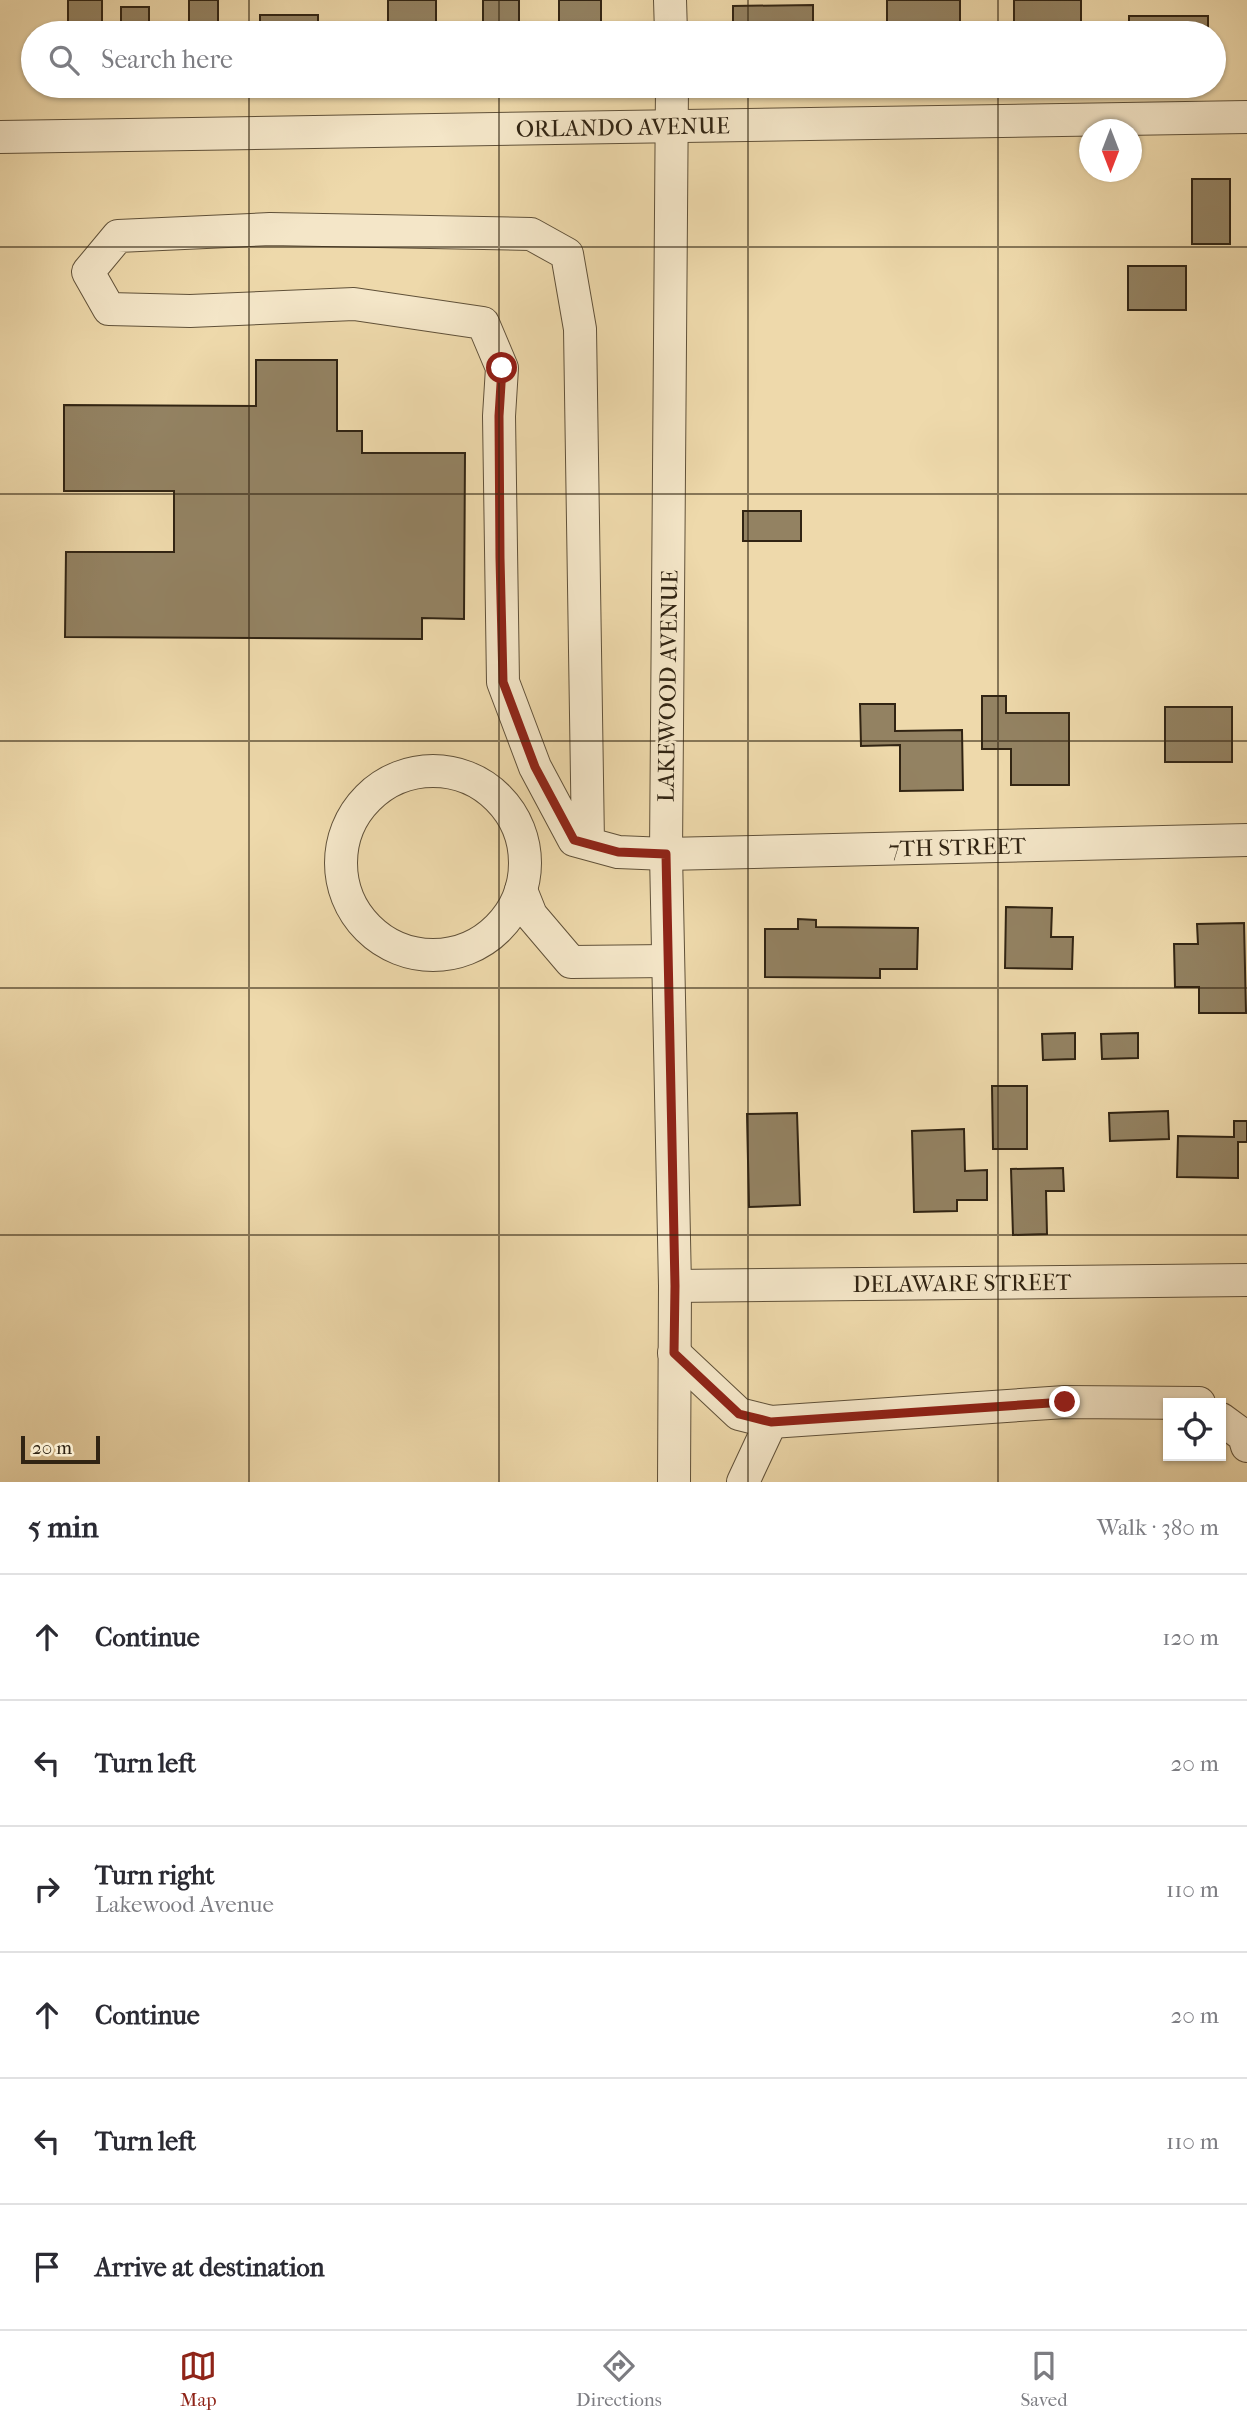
<!DOCTYPE html>
<meta charset="utf-8">
<style>
body{margin:0;font-family:"IM FELL French Canon",serif;background:#f2f2f3;color:#2b2b33}
.controls{position:absolute;right:21px;bottom:21px;display:grid;overflow:hidden;border-radius:0px;box-shadow:0 2px 5px #0004}
.controls button{width:63px;height:63px;display:grid;place-items:center;padding:0;border:0;border-bottom:2px solid #e1e1e2;background:#fff;color:#2b2b33;font:35px sans-serif}
.compass{position:absolute;left:1079px;top:119px;width:63px;height:63px;border-radius:50%;background:#fff;box-shadow:0 2px 5px #0004;rotate:180deg}
.scale{position:absolute;left:21px;bottom:18px;width:79px;box-sizing:border-box;padding-left:7px;border:4px solid #312413;border-top:0;font-size:19px;line-height:24px;white-space:nowrap;color:#312413;-webkit-text-stroke:5px #f4e6c8;paint-order:stroke}
.stop{position:absolute;width:21px;height:21px;margin:-16px;border:5px solid #8f2418;border-radius:50%;background:#fff}
.stop.end{background:#8f2418;border-color:#fff;box-shadow:0 2px 7px #0008}
.list{margin:0;padding:0;list-style:none}
h2{display:flex;justify-content:space-between;align-items:center;height:91px;margin:0;padding:0 28px;font-size:30px}
h2 small{font-size:23px;font-weight:400;color:#7c7c81}
.list li{display:grid;grid-template-columns:46px 1fr auto;gap:21px;align-items:center;box-sizing:border-box;height:126px;padding:0 28px;border-top:2px solid #e1e1e2}
.list b{display:block;font-size:26px;white-space:nowrap}
.list p{margin:0;font-size:23px;white-space:nowrap;color:#7c7c81}
.list em{font-size:23px;font-style:normal;color:#7c7c81}
.icon{flex:none;width:38px;height:38px;fill:none;stroke:currentColor;stroke-width:2;stroke-linecap:round;stroke-linejoin:round}
.map{position:relative;flex:none;width:1247px;height:1482px;overflow:hidden}
.search{position:absolute;background:#fff;box-shadow:0 2px 5px #0004;left:21px;right:21px;top:21px;height:77px;display:flex;align-items:center;gap:18px;box-sizing:border-box;padding:0 24px;border-radius:38px;color:#7c7c81;font-size:26px}
.sheet{height:847px;background:#fff}
nav{display:flex;justify-content:space-around;align-items:center;box-sizing:border-box;height:98px;border-top:2px solid #e1e1e2;background:#fff;font-size:19px;color:#7c7c81}
nav a{display:grid;justify-items:center;gap:4px}
nav .on{color:#8f2418}
.map>svg:first-child{display:block}
.building{fill:#938262;stroke:#312413;stroke-width:2}
.lines{fill:none;stroke-linecap:round;stroke-linejoin:round}
.minor-casing{stroke:#605139;stroke-width:34}
.minor{stroke:#f4e6c8;stroke-width:32}
.route{stroke:#8f2418;stroke-width:9}
.grid{fill:none;stroke:#312413;stroke-width:2;stroke-opacity:0.55}
.labels{text-anchor:middle;dominant-baseline:central;stroke-width:6;stroke-linejoin:round;paint-order:stroke}
.street-label{font-size:23px;fill:#312413;stroke:#f4e6c8}
</style>
<div class="map">
<svg width="1247" height="1482" viewBox="0 0 1247 1482">
<rect width="100%" height="100%" fill="#eed9ab"/>
<filter id="stains"><feTurbulence type="fractalNoise" baseFrequency=".00286" numOctaves="4"/><feColorMatrix values="0 0 0 0 .2 0 0 0 0 .09 0 0 0 0 .02 0 0 0 .5 -.17"/></filter>
<radialGradient id="worn" r=".72"><stop offset=".6" stop-color="#630" stop-opacity="0"/><stop offset="1" stop-color="#630" stop-opacity=".3"/></radialGradient>
<path class="building" d="M68,0H102V30H68Z
M189,0H218V26H189Z
M388,0H436V33H388Z
M483,0H519V33H483Z
M559,0H601V33H559Z
M887,0H960V33H887Z
M1014,0H1081V33H1014Z
M813,5V33H733V6Z
M121,7H149V33H121Z
M260,15H318V33H260Z
M1129,16H1208V33H1129Z
M1192,179H1230V244H1192Z
M1128,266H1186V310H1128Z
M256,360H337V431H362V453H465L464,619L422,618V639L65,637L66,552H174V491H64V405L256,406Z
M743,511H801V541H743Z
M982,696H1006V713H1069V785H1011V749H982Z
M860,704H895V731L962,730L963,790L900,791V745L861,746Z
M1165,707H1232V762H1165Z
M1006,907L1052,908L1051,937H1073L1072,969L1005,968Z
M798,919L816,920V927L918,928L917,969H880V978L765,977V929H798Z
M1244,923L1246,1013H1199V987H1175L1174,944H1198L1197,924Z
M1075,1033V1059L1043,1060L1042,1034Z
M1138,1033V1058L1102,1059L1101,1034Z
M992,1086H1027V1149H993Z
M1168,1111L1169,1139L1110,1141L1109,1113Z
M797,1113L800,1205L749,1207L747,1114Z
M1234,1121H1247V1142H1238V1178L1177,1177L1178,1136L1234,1137Z
M964,1129L965,1171L987,1170V1200H957V1211L914,1212L912,1131Z
M1063,1168L1064,1191H1046L1047,1234L1013,1235L1011,1169Z"/>
<g class="lines">
<defs>
<g id="minor">
<path d="M670,0L671,33"/>
<path d="M672,86L666,854L675,1286L674,1482"/>
<path id="s1" d="M0,137L1247,117"/>
<circle cx="433" cy="863" r="92"/>
<path id="s2" d="M588,843L580,329L567,254L531,234L270,229L118,236L88,272L109,309L190,311L354,304L483,323L502,368L499,416L503,682L535,767L574,840L618,852L666,854L1247,840"/>
<path d="M521,890L531,915L571,962L668,961"/>
<path id="s3" d="M675,1286L1247,1280"/>
<path d="M674,1353L739,1414L771,1422L1065,1402L1199,1403"/>
<path d="M1221,1419L1244,1436L1247,1446"/>
<path d="M743,1482L771,1422"/>
</g>
</defs>
<use href="#minor" class="minor-casing"/>
<use href="#minor" class="minor"/>
</g>
<g class="lines">
<path class="route" d="M502,368L499,416L500,558L503,682L535,767L574,840L618,852L666,854L675,1286L674,1353L739,1414L771,1422L1065,1402"/>
</g>
<path class="grid" d="M249,0V33M499,0V33M748,0V33M998,0V33M249,86V1482M499,86V1482M748,86V1482M998,86V1482M0,247H1247M0,494H1247M0,741H1247M0,988H1247M0,1235H1247"/>
<g class="labels">
<g class="street-label">
<text stroke="none"><textPath href="#s1" startOffset="623">ORLANDO AVENUE</textPath></text>
<text transform="translate(668 686) rotate(-89)">LAKEWOOD AVENUE</text>
<text stroke="none"><textPath href="#s2" startOffset="2431">7TH STREET</textPath></text>
<text stroke="none"><textPath href="#s3" startOffset="287">DELAWARE STREET</textPath></text>
</g>
</g>
<rect width="100%" height="100%" filter="url(#stains)"/>
<rect width="100%" height="100%" fill="url(#worn)"/>
</svg>
<div class="controls">
<button><svg class="icon" aria-label="locate" viewBox="0 0 24 24"><circle cx="12" cy="12" r="6"/><path d="M12 2v4M12 18v4M2 12h4M18 12h4"/></svg></button>
</div>
<svg class="compass" viewBox="-18 -18 36 36"><path d="M0-13l5 13h-10z" fill="#e53935"/><path d="M0 13l5-13h-10z" fill="#7c7c81"/></svg>
<div class="scale">20 m</div>
<div class="stop" style="left:502px;top:368px"></div>
<div class="stop end" style="left:1065px;top:1402px"></div>
<div class="search"><svg class="icon" aria-label="search" viewBox="0 0 24 24"><circle cx="10" cy="10" r="6"/><path d="M15 15l6 6"/></svg>Search here</div>
</div>
<section class="sheet">
<h2>5 min<small>Walk · 380 m</small></h2>
<ul class="list">
<li><svg class="icon" aria-label="ahead" viewBox="0 0 24 24"><path d="M12 20V5M6 11l6-6 6 6"/></svg><div><b>Continue</b></div><em>120 m</em></li>
<li><svg class="icon" aria-label="left" viewBox="0 0 24 24"><path d="M17 20v-9H6M10 6l-5 5 5 5"/></svg><div><b>Turn left</b></div><em>20 m</em></li>
<li><svg class="icon" aria-label="right" viewBox="0 0 24 24"><path d="M7 20v-9h11M14 6l5 5-5 5"/></svg><div><b>Turn right</b><p>Lakewood Avenue</p></div><em>110 m</em></li>
<li><svg class="icon" aria-label="ahead" viewBox="0 0 24 24"><path d="M12 20V5M6 11l6-6 6 6"/></svg><div><b>Continue</b></div><em>20 m</em></li>
<li><svg class="icon" aria-label="left" viewBox="0 0 24 24"><path d="M17 20v-9H6M10 6l-5 5 5 5"/></svg><div><b>Turn left</b></div><em>110 m</em></li>
<li><svg class="icon" aria-label="arrive" viewBox="0 0 24 24"><path d="M6 21V4h12l-3 4 3 4H6"/></svg><div><b>Arrive at destination</b></div></li>
</ul>
</section>
<nav>
<a class="on"><svg class="icon" aria-label="map" viewBox="0 0 24 24"><path d="M3 6l6-2 6 2 6-2v14l-6 2-6-2-6 2zM9 4v14M15 6v14"/></svg>Map</a>
<a><svg class="icon" aria-label="directions" viewBox="0 0 24 24"><path d="M12 3l9 9-9 9-9-9zM9 14v-3h6M13 9l2 2-2 2"/></svg>Directions</a>
<a><svg class="icon" aria-label="saved" viewBox="0 0 24 24"><path d="M7 4h10v16l-5-4-5 4z"/></svg>Saved</a>
</nav>
